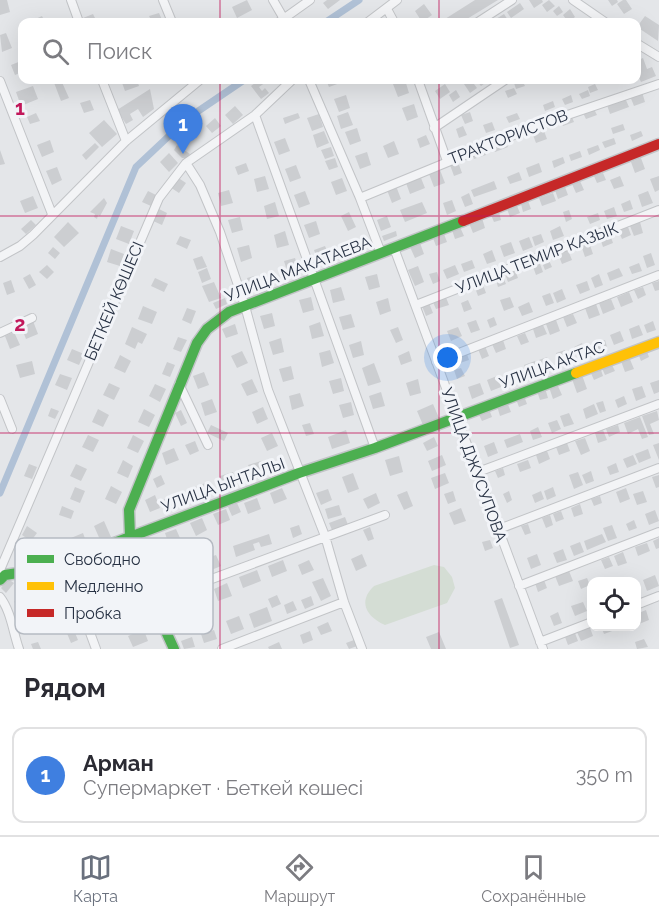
<!DOCTYPE html>
<html lang="ru">
<meta charset="utf-8">
<style>
body{margin:0;font-family:Raleway,sans-serif;background:#f7f7f7;color:#2b2b33}
.controls{position:absolute;right:18px;bottom:18px;display:grid;overflow:hidden;border-radius:12px;box-shadow:0 6px 24px #0002}
.controls button{width:54px;height:54px;display:grid;place-items:center;padding:0;border:0;border-bottom:2px solid #e1e1e2;background:#fff;color:#2b2b33;font:30px sans-serif}
.you{position:absolute;left:448px;top:358px;width:21px;height:21px;margin:-15px;border:4px solid #fff;border-radius:50%;background:#1a73e8;box-shadow:0 0 0 9px #1a73e833}
.badge{display:grid;place-items:center;width:39px;height:39px;border-radius:50%;background:#6a717e;color:#fff;font-size:20px;font-weight:700}
.pin{position:absolute;translate:-50% -50px;filter:drop-shadow(0 2px 3px #0008)}
.pin::after{content:'';position:absolute;top:32px;width:21px;height:18px;background:inherit;clip-path:polygon(0 0,100% 0,50% 100%)}
.list{margin:0;padding:0;list-style:none}
h2{display:flex;justify-content:space-between;align-items:center;height:78px;margin:0;padding:0 24px;font-size:26px}
h2 small{font-size:20px;font-weight:400;color:#7c7c81}
.list li{display:grid;grid-template-columns:39px 1fr auto;gap:18px;align-items:center;box-sizing:border-box;height:96px;margin:0 12px 12px;padding:0 12px;border:2px solid #e1e1e2;border-radius:12px}
.list b{display:block;font-size:22px;white-space:nowrap}
.list p{margin:0;font-size:20px;white-space:nowrap;color:#7c7c81}
.list em{font-size:20px;font-style:normal;color:#7c7c81}
.icon{flex:none;width:33px;height:33px;fill:none;stroke:currentColor;stroke-width:2;stroke-linecap:round;stroke-linejoin:round}
.map{position:relative;flex:none;width:659px;height:649px;overflow:hidden}
.search{position:absolute;background:#fff;box-shadow:0 6px 24px #0002;left:18px;right:18px;top:18px;height:66px;display:flex;align-items:center;gap:15px;box-sizing:border-box;padding:0 21px;border-radius:12px;color:#7c7c81;font-size:22px}
.sheet{height:186px;background:#fff}
nav{display:flex;justify-content:space-around;align-items:center;box-sizing:border-box;height:84px;border-top:2px solid #e1e1e2;background:#fff;font-size:16px;color:#7c7c81}
nav a{display:grid;justify-items:center;gap:3px}
nav .on{color:#6a717e}
.map>svg:first-child{display:block}
.green{fill:#d4ddd4}
.lines{fill:none;stroke-linecap:round;stroke-linejoin:round}
.canal{stroke:#b0c1d6;stroke-width:7}
.building{fill:#ccced1}
.street-casing{stroke:#c2c4c7;stroke-width:10}
.fast-casing{stroke:#c2c4c7;stroke-width:13}
.slow-casing{stroke:#c2c4c7;stroke-width:13}
.jam-casing{stroke:#c2c4c7;stroke-width:13}
.street{stroke:#f3f4f6;stroke-width:8}
.fast{stroke:#4caf50;stroke-width:10}
.slow{stroke:#ffc107;stroke-width:10}
.jam{stroke:#c62828;stroke-width:10}
.grid{fill:none;stroke:#c2185b;stroke-width:1.5;stroke-opacity:0.55}
.labels{text-anchor:middle;dominant-baseline:central;stroke-width:6;stroke-linejoin:round;paint-order:stroke}
.street-label{font-size:16px;fill:#283244;stroke:#f2f4f8}
.key{fill:#f2f4f8;stroke:#b5bac2;stroke-width:1.5}
.key-label{font-size:16px;fill:#283244}
.grid-label{font-size:20px;text-anchor:middle;font-weight:bold;fill:#c2185b;stroke:#f2f4f8;stroke-width:6;stroke-linejoin:round;paint-order:stroke}
</style>
<div class="map">
<svg width="659" height="649" viewBox="0 0 659 649">
<rect width="100%" height="100%" fill="#e4e6e9"/>
<path class="green" d="M434,565L444,567L452,577L455,588L447,603L385,625C367,617 357,602 374,586Z"/>
<g class="lines">
<path class="canal" d="M326,22L359,0
M0,493L136,167L188,118L244,80"/>
</g>
<path class="building" d="M0,0H7L10,12L0,15Z
M247,0L252,10L237,18L232,7Z
M327,0H340L328,9L323,3Z
M475,0H498L462,22H447L445,19Z
M529,0H542L543,2L534,8Z
M549,0L555,6L547,12L542,5Z
M608,0H617L618,2L612,6Z
M623,0H626L632,9L624,14L617,4Z
M520,3L524,9L511,18L507,12Z
M424,4L432,15L422,22L415,11Z
M559,6L563,12L557,16L553,11Z
M570,9L575,17L568,22L563,15Z
M159,13L163,22H152L149,16Z
M93,14L97,22H85L83,18Z
M504,14L508,20L505,22H491Z
M42,16L45,22H32L31,21Z
M645,16L659,25L658,41L637,27Z
M6,33L12,48L2,52L0,35Z
M643,58L647,69L652,67L656,76L641,82L636,71V61Z
M21,61L22,72L15,75L11,65Z
M53,80H61L69,98L61,101Z
M121,80H137L139,86L125,91Z
M259,80H269L259,87L262,91L265,88L269,93L261,99L251,86Z
M326,80H339L340,83L329,87Z
M405,80L409,93L398,97L393,84Z
M464,80H471L477,88L470,93L462,81Z
M476,80H489L481,86Z
M522,80L525,86L516,89L514,83Z
M445,84L450,92L440,99L435,91Z
M595,84L598,90L590,93L588,87Z
M33,86L38,99L21,106L16,92Z
M514,88L517,94L508,98L505,91Z
M150,89L154,109L143,117L138,109L130,114L133,120L126,124L117,110Z
M456,90L460,97L453,102L449,95Z
M588,90L590,96L582,99L579,94Z
M642,92L645,102L634,106L630,96Z
M346,95L350,108L339,112L334,99Z
M571,95L573,102L565,105L562,99Z
M625,98L629,107L610,114L607,105Z
M90,100L94,110L84,113L80,103Z
M553,101L555,107L545,111L543,105Z
M414,104L418,117L407,121L402,108Z
M235,106L243,115L233,124L225,115Z
M594,109L597,115L586,119L583,113Z
M348,112L353,125L341,129L337,116Z
M470,112L473,121L465,124L461,115Z
M36,113L40,121L30,124L27,117Z
M298,113L300,118L285,124L283,118Z
M517,113L520,119L509,123L506,117Z
M319,114L323,127L312,131L307,118Z
M571,115L574,122L563,126L560,120Z
M215,118L221,126L212,133L206,126Z
M104,120L117,134L102,147L89,133Z
M492,122L495,130L486,133L483,125Z
M623,124L625,130L613,134L611,128Z
M463,126L467,135L459,138L456,129Z
M357,128L361,141L350,145L345,132Z
M324,131L329,143L317,148L313,135Z
M544,131L547,139L536,143L533,135Z
M641,131L643,136L632,141L630,135Z
M426,135L430,144L420,148L417,139Z
M285,138L290,151L279,155L274,142Z
M614,138L616,144L605,148L602,142Z
M50,140L54,152L42,157L37,145Z
M394,141L399,154L388,158L383,146Z
M505,141L508,147L495,152L492,146Z
M95,143L99,147L86,160L82,155Z
M177,145L190,154L186,158H182L174,150Z
M598,145L600,150L589,155L587,149Z
M331,147L334,156L325,159L321,150Z
M483,149L486,155L474,159L472,153Z
M0,150L5,164L0,165Z
M580,151L582,157L571,161L569,155Z
M367,152L371,165L360,169L355,156Z
M169,153L178,163L169,172L160,162Z
M563,157L565,163L554,168L552,161Z
M335,158L338,167L329,170L325,161Z
M641,158L645,169L635,173L631,162Z
M458,162L462,173L454,176L450,165Z
M246,163L249,171L238,175L235,167Z
M539,163L542,172L529,177L526,168Z
M296,165L301,178L290,182L285,169Z
M57,167L62,180L52,185L46,171Z
M440,170L445,183L434,187L429,174Z
M519,172L522,180L510,184L507,177Z
M603,173L606,180L597,183L594,176Z
M265,176L269,189L257,192L254,179Z
M620,176L624,186L614,189L610,180Z
M659,176V190L655,192L650,179Z
M177,177L186,183L179,193L170,187Z
M342,178L347,191L336,195L331,182Z
M421,178L425,188L410,194L406,183Z
M494,181L497,189L474,197L471,190Z
M580,181L584,190L576,193L572,184Z
M396,186L401,199L392,203L387,190Z
M565,187L568,195L558,199L555,190Z
M229,190L233,203L221,206L218,193Z
M148,191L156,195L151,206L142,202Z
M305,191L310,204L299,208L294,195Z
M648,191L653,203L642,207L638,195Z
M469,193L473,204L465,207L461,197Z
M553,193L556,201L542,206L539,198Z
M33,196L38,208L25,213L20,201Z
M104,198L107,203L100,216L98,215L97,219L94,217L95,214L90,212Z
M452,200L456,211L447,215L443,203Z
M630,200L633,209L624,212L621,204Z
M528,201L531,209L523,212L521,204Z
M275,202L279,216L267,219L264,206Z
M422,202L427,213L405,222L400,210Z
M517,206L520,213L510,217L507,209Z
M614,207L617,216L607,219L604,211Z
M157,208L167,213L162,225L151,220Z
M569,210L572,219L566,222L563,212Z
M349,212L356,227L348,231L341,216Z
M499,212L501,220L494,222L491,215Z
M598,213L600,220L590,224L587,217Z
M387,216L391,227L381,231L377,220Z
M240,217L243,230L232,233L228,220Z
M482,218L485,228L473,233L469,223Z
M31,220L36,225L26,234L21,229Z
M316,221L320,234L309,238L304,225Z
M68,222L79,233L64,247L54,237Z
M640,222L643,233L634,236L630,226Z
M121,226L134,231L129,244L116,239Z
M560,226L564,236L553,240L550,231Z
M460,227L464,236L455,239L452,230Z
M628,227L631,235L622,239L618,230Z
M285,231L289,245L277,248L274,235Z
M396,231L397,236L384,241L382,236Z
M444,234L447,242L436,246L433,238Z
M541,234L544,242L535,246L532,237Z
M610,234L613,243L603,247L600,238Z
M180,236L191,240L187,249L176,244Z
M529,237L533,247L523,251L519,241Z
M359,240L364,252L355,256L350,244Z
M511,242L515,253L504,257L500,246Z
M589,242L593,254L585,257L581,245Z
M420,243L424,254L415,258L410,247Z
M249,245L252,258L241,262L237,248Z
M325,246L330,258L319,263L314,250Z
M53,247L60,253L55,259L48,253Z
M111,249L124,254L120,266L107,262Z
M492,250L496,261L487,264L483,254Z
M568,250L572,260L562,264L558,254Z
M651,253L655,265L647,268L643,256Z
M202,256L207,267L197,270L193,259Z
M295,258L299,271L288,274L284,261Z
M548,258L552,267L545,270L541,260Z
M472,260L475,268L464,272L461,264Z
M539,261L543,272L536,275L532,264Z
M639,263L642,271L632,274L629,267Z
M47,265L54,272L47,279L39,272Z
M455,265L459,274L447,279L443,270Z
M418,266L424,282L415,286L408,270Z
M207,268L211,279L202,283L198,272Z
M619,268L623,276L610,281L607,273Z
M515,270L518,278L508,282L505,274Z
M437,272L440,281L433,284L429,274Z
M30,274L36,285L29,289L23,278Z
M377,274L380,287L369,290L365,277Z
M599,274L603,285L595,288L591,278Z
M258,275L262,288L250,291L247,278Z
M502,275L506,284L498,287L495,277Z
M155,278L168,284L164,292L151,286Z
M11,280L15,292L7,295L3,283Z
M587,281L590,290L580,294L576,285Z
M659,281V290L655,291L652,283Z
M214,282L221,298L209,302L202,286Z
M482,282L486,293L478,296L474,285Z
M341,287L345,300L333,303L330,290Z
M643,287L646,295L638,299L634,290Z
M562,289L566,299L557,303L553,293Z
M629,292L633,302L621,307L617,297Z
M550,293L554,303L546,306L542,296Z
M445,295L449,305L436,309L432,300Z
M311,297L314,310L303,313L299,300Z
M510,297L514,307L504,311L500,300Z
M225,298L227,304L216,309L213,303Z
M388,298L391,311L380,315L376,302Z
M611,299L615,309L603,314L599,303Z
M468,300L472,309L464,312L461,303Z
M529,302L533,312L522,316L518,307Z
M429,303L433,313L426,316L422,306Z
M596,304L600,315L589,319L585,308Z
M143,306L157,312L152,324L138,319Z
M187,308L196,311L191,324L182,320Z
M272,313L275,326L264,329L260,316Z
M351,314L355,327L343,330L339,317Z
M573,314L577,323L567,327L563,317Z
M494,317L497,325L490,328L487,320Z
M476,320L480,330L471,333L467,323Z
M556,320L560,331L550,335L546,324Z
M33,321L38,334L26,339L21,326Z
M653,321L656,330L647,333L644,325Z
M320,322L324,336L312,339L309,326Z
M235,324L238,334L226,338L222,329Z
M543,325L547,334L536,338L533,329Z
M639,325L643,335L632,339L629,329Z
M132,327L147,334L142,344L138,342L135,349L125,344Z
M398,327L403,340L396,343L390,330Z
M458,327L462,336L451,341L447,331Z
M620,331L624,341L614,345L610,335Z
M14,332L20,345L10,349L5,336Z
M525,333L529,342L521,345L517,336Z
M178,337L187,340L181,352L173,349Z
M281,338L284,352L273,355L269,342Z
M503,340L506,349L496,353L492,344Z
M605,340L607,347L597,351L594,344Z
M361,341L364,355L353,358L349,345Z
M582,343L587,355L579,358L574,347Z
M485,346L489,356L482,359L478,349Z
M72,349L84,354L79,365L67,360Z
M646,349L649,357L641,361L638,353Z
M330,350L334,363L322,367L319,353Z
M565,350L569,362L561,365L556,353Z
M242,351L248,363L237,368L231,356Z
M409,351L412,361L401,365L398,356Z
M466,351L469,360L457,364L454,356Z
M120,355L131,361L125,373L114,368Z
M547,357L552,369L544,372L539,360Z
M629,357L634,369L625,372L621,361Z
M32,361L35,374L20,378L16,365Z
M535,361L539,373L529,377L524,365Z
M167,362L175,365L170,377L162,374Z
M374,363L381,382L368,386L362,368Z
M611,363L615,371L605,375L601,366Z
M291,366L294,379L283,382L279,369Z
M600,367L603,376L594,380L590,371Z
M461,368L465,376L457,379L454,370Z
M204,372L209,385L198,389L193,376Z
M517,372L520,381L512,384L509,375Z
M60,374L72,378L67,390L55,385Z
M582,375L587,389L577,393L572,379Z
M497,376L501,387L491,391L487,380Z
M341,378L344,391L333,394L329,381Z
M252,379L258,392L247,396L241,384Z
M418,379L421,393L410,396L406,383Z
M659,380V392L654,394L650,383Z
M109,383L120,388L114,400L103,395Z
M480,383L484,394L472,399L468,387Z
M155,384L166,389L160,402L149,396Z
M557,384L562,395L553,399L549,387Z
M642,386L646,397L636,401L632,389Z
M545,388L548,398L540,400L537,391Z
M381,392L385,406L373,409L369,396Z
M300,393L304,406L292,410L289,396Z
M524,396L527,404L519,407L516,399Z
M624,396L627,404L618,408L615,400Z
M212,399L217,412L205,416L201,403Z
M603,401L606,411L600,413L596,403Z
M351,402L354,415L343,418L339,405Z
M507,402L511,412L500,416L497,406Z
M433,404L439,418L423,425L417,411Z
M594,404L598,414L586,419L583,409Z
M263,407L268,419L257,424L252,412Z
M51,408L59,411L55,419L48,416Z
M98,409L109,415L103,427L92,422Z
M144,409L155,415L149,427L138,422Z
M489,409L492,417L482,421L478,413Z
M181,410L187,423L181,426L175,413Z
M657,411L659,420L650,424L654,434L649,435L642,416Z
M569,413L574,424L564,427L560,416Z
M640,417L648,437L642,439L638,429L628,434L624,423Z
M557,420L561,429L552,433L548,423Z
M310,423L314,434L306,436L302,425Z
M211,425L228,433L224,441L207,433Z
M618,425L620,432L609,437L606,429Z
M538,427L542,437L533,440L530,431Z
M346,430L350,443L332,449L328,437Z
M603,430L607,440L598,443L595,433Z
M272,433L278,446L267,451L261,438Z
M520,434L523,442L507,448L504,440Z
M88,435L99,440L93,452L82,447Z
M133,435L144,441L138,453L127,448Z
M434,437L438,446L427,451L423,443Z
M585,438L590,451L581,455L575,441Z
M195,441L199,451L190,455L185,445Z
M494,442L498,453L488,457L484,446Z
M567,443L570,451L559,455L556,447Z
M659,443V460L653,445Z
M174,448L179,460L166,465L162,453Z
M648,449L651,458L639,463L635,454Z
M547,451L550,459L539,464L536,455Z
M442,455L446,465L432,471L428,461Z
M633,455L637,464L627,468L623,459Z
M399,456L403,472L390,476L385,460Z
M123,460L133,466L128,478L117,473Z
M528,460L531,468L520,472L517,464Z
M261,461L265,472L252,477L248,465Z
M616,463L619,472L610,475L607,467Z
M29,464L37,467L32,479L24,476Z
M76,464L87,469L81,481L70,476Z
M503,468L505,475L498,478L495,471Z
M591,471L594,481L586,484L582,475Z
M233,472L237,483L224,488L220,476Z
M578,472L583,485L574,489L569,475Z
M353,473L359,489L348,493L342,477Z
M445,473L449,483L435,489L431,478Z
M161,475L165,484L157,488L153,479Z
M659,475V487L656,488L652,477Z
M208,482L212,493L200,498L195,487Z
M111,486L122,492L116,504L105,499Z
M75,487L85,491L80,503L70,499Z
M553,487L556,496L547,500L544,491Z
M282,488L287,499L274,504L270,493Z
M626,488L630,499L620,503L616,492Z
M328,489L332,500L321,505L316,493Z
M407,491L413,506L404,510L397,495Z
M453,491L456,501L448,504L444,494Z
M509,491L512,500L507,503L503,494Z
M541,491L544,499L535,503L532,495Z
M643,491L647,502L637,505L633,494Z
M376,493L380,503L368,509L363,499Z
M177,494L181,506L168,511L163,500Z
M155,495L160,508L150,512L145,500Z
M600,496L602,503L594,506L591,499Z
M257,498L261,509L248,514L244,503Z
M237,503L241,512L232,516L228,507Z
M580,504L583,514L574,517L571,508Z
M339,505L342,515L328,519L325,509Z
M62,506L74,511L71,519L59,515Z
M461,508L466,521L454,525L449,513Z
M226,509L230,520L218,525L213,514Z
M655,510L659,521L649,525L645,514Z
M561,511L564,519L556,522L553,514Z
M550,515L553,525L546,528L542,518Z
M345,517L348,525L332,530L329,523Z
M202,518L207,530L196,536L190,523Z
M634,520L637,528L629,531L626,524Z
M104,521L111,537L101,542L94,526Z
M528,524L531,533L525,535L521,526Z
M299,525L302,534L293,538L290,528Z
M612,525L617,538L608,541L603,528Z
M27,526L37,533L31,541L22,535Z
M370,527L374,539L368,541L363,530Z
M176,529L180,538L168,542L165,533Z
M83,533L87,544L76,549L71,538Z
M269,534L272,544L261,547L259,542L253,544L255,550L236,557L233,546Z
M602,534L606,542L587,550L584,541Z
M659,538V548L656,549L653,541Z
M490,540L493,548L485,551L482,542Z
M580,542L584,552L574,556L570,546Z
M647,543L650,551L638,556L635,547Z
M563,549L567,560L557,563L553,553Z
M623,552L627,563L618,566L614,556Z
M362,554L367,566L356,571L351,559Z
M537,554L541,565L531,569L527,558Z
M216,555L221,566L209,571L204,559Z
M609,557L613,566L605,569L601,560Z
M283,560L287,571L272,577L268,566Z
M309,560L314,570L302,575L298,565Z
M257,570L261,581L243,588L239,577Z
M569,571L573,581L559,586L555,576Z
M655,575L659,586L647,591L643,580Z
M323,578L331,596L321,601L312,582Z
M587,578L590,585L581,589L578,581Z
M8,579L14,583L6,593L1,588Z
M544,580L547,588L538,592L535,583Z
M227,583L232,596L218,601L214,589Z
M21,591L34,599L27,610L14,602Z
M277,595L281,604L272,608L268,599Z
M311,596L314,605L305,609L301,600Z
M502,598L519,645L510,648L494,601Z
M293,601L297,610L287,614L284,605Z
M583,602L587,611L575,616L571,606Z
M267,607L272,621L254,628L249,614Z
M646,610L649,620L639,624L636,614Z
M558,612L562,623L554,626L550,616Z
M239,616L244,629L231,634L226,621Z
M109,620L114,631L106,634L102,623Z
M328,622L332,631L321,635L317,627Z
M589,625L593,636L581,641L576,630Z
M601,626H613L615,630L604,634Z
M73,628L78,640L71,643L66,631Z
M214,630L217,639L204,643L201,634Z
M140,631L142,634L145,633L148,641L133,647L128,636Z
M310,631L313,640L303,644L300,635Z
M439,632L446,649H431L426,637Z
M575,633L578,641L568,645L565,637Z
M192,637L195,647L184,649L181,641Z
M644,639L648,647L637,649L635,642Z
M354,640L357,646L349,649L346,643Z
M38,642L41,649H33L31,644Z
M279,642L282,649H269L268,647Z"/>
<g class="lines">
<defs>
<path id="street" d="M71,0L79,22
M163,0L172,22
M273,0L284,19
M573,0L605,22
M387,9L394,22
M279,22L310,0
M368,22L397,0
M478,22L512,0
M636,43L659,57
M102,80L126,141
M309,80L360,198L381,253
M418,80L447,161
M0,81L52,214
M255,115L375,448
M434,128L505,80
M186,163L200,185L220,232L245,306L268,390L325,536L344,602L362,649
M360,198L538,125L659,84
M394,248L543,649
M0,257L20,246L33,235L126,141L200,80
M416,305L659,210
M0,333L32,318
M436,362L659,275
M179,384L208,445
M0,399L12,429
M478,472L659,404
M499,529L659,468
M64,562L96,649
M0,570L159,198L186,163L255,115L292,80
M519,586L659,532
M0,597C11,611 13,632 19,649
M152,601L385,515
M636,605L659,596
M540,642L592,622
M222,649L344,602"/>
<path id="fast" d="M0,580L5,575L37,570L64,562L299,473L375,448L576,373
M174,649L152,601L130,536L129,510L197,343L207,329L229,312L463,221"/>
<path id="slow" d="M576,373L659,342"/>
<path id="jam" d="M463,221L659,144"/>
</defs>
<use href="#street" class="street-casing"/>
<use href="#fast" class="fast-casing"/>
<use href="#slow" class="slow-casing"/>
<use href="#jam" class="jam-casing"/>
<use href="#street" class="street"/>
<use href="#fast" class="fast"/>
<use href="#slow" class="slow"/>
<use href="#jam" class="jam"/>
</g>
<path class="grid" d="M220,0V22M439,0V22M220,80V649M439,80V649M0,216H659M0,433H659"/>
<g class="labels">
<g class="street-label">
<text transform="translate(508 137) rotate(-21)">ТРАКТОРИСТОВ</text>
<text transform="translate(537 258) rotate(-21)">УЛИЦА ТЕМИР КАЗЫК</text>
<text transform="translate(298 269) rotate(-21)">УЛИЦА МАКАТАЕВА</text>
<text transform="translate(114 301) rotate(-67)">БЕТКЕЙ КӨШЕСІ</text>
<text transform="translate(552 365) rotate(-20)">УЛИЦА АКТАС</text>
<text transform="translate(474 465) rotate(70)">УЛИЦА ДЖУСУПОВА</text>
<text transform="translate(223 485) rotate(-20)">УЛИЦА ЫНТАЛЫ</text>
</g>
</g>
<rect x="15" y="538" width="198" height="96" rx="9" class="key"/>
<rect x="27" y="555" width="27" height="8" fill="#4caf50"/>
<rect x="27" y="582" width="27" height="8" fill="#ffc107"/>
<rect x="27" y="609" width="27" height="8" fill="#c62828"/>
<g class="key-label">
<text x="64" y="565">Свободно</text>
<text x="64" y="592">Медленно</text>
<text x="64" y="619">Пробка</text>
</g>
<g class="grid-label">
<text x="20" y="115">1</text>
<text x="20" y="331">2</text>
</g>
</svg>
<div class="controls">
<button><svg class="icon" aria-label="locate" viewBox="0 0 24 24"><circle cx="12" cy="12" r="6"/><path d="M12 2v4M12 18v4M2 12h4M18 12h4"/></svg></button>
</div>
<div class="you"></div>
<div class="pin badge" style="left:183px;top:154px;background:#3f7fe0">1</div>
<div class="search"><svg class="icon" aria-label="search" viewBox="0 0 24 24"><circle cx="10" cy="10" r="6"/><path d="M15 15l6 6"/></svg>Поиск</div>
</div>
<section class="sheet">
<h2>Рядом<small></small></h2>
<ul class="list">
<li><span class="badge" style="background:#3f7fe0">1</span><div><b>Арман</b><p>Супермаркет · Беткей көшесі</p></div><em>350 m</em></li>
</ul>
</section>
<nav>
<a class="on"><svg class="icon" aria-label="map" viewBox="0 0 24 24"><path d="M3 6l6-2 6 2 6-2v14l-6 2-6-2-6 2zM9 4v14M15 6v14"/></svg>Карта</a>
<a><svg class="icon" aria-label="directions" viewBox="0 0 24 24"><path d="M12 3l9 9-9 9-9-9zM9 14v-3h6M13 9l2 2-2 2"/></svg>Маршрут</a>
<a><svg class="icon" aria-label="saved" viewBox="0 0 24 24"><path d="M7 4h10v16l-5-4-5 4z"/></svg>Сохранённые</a>
</nav>
